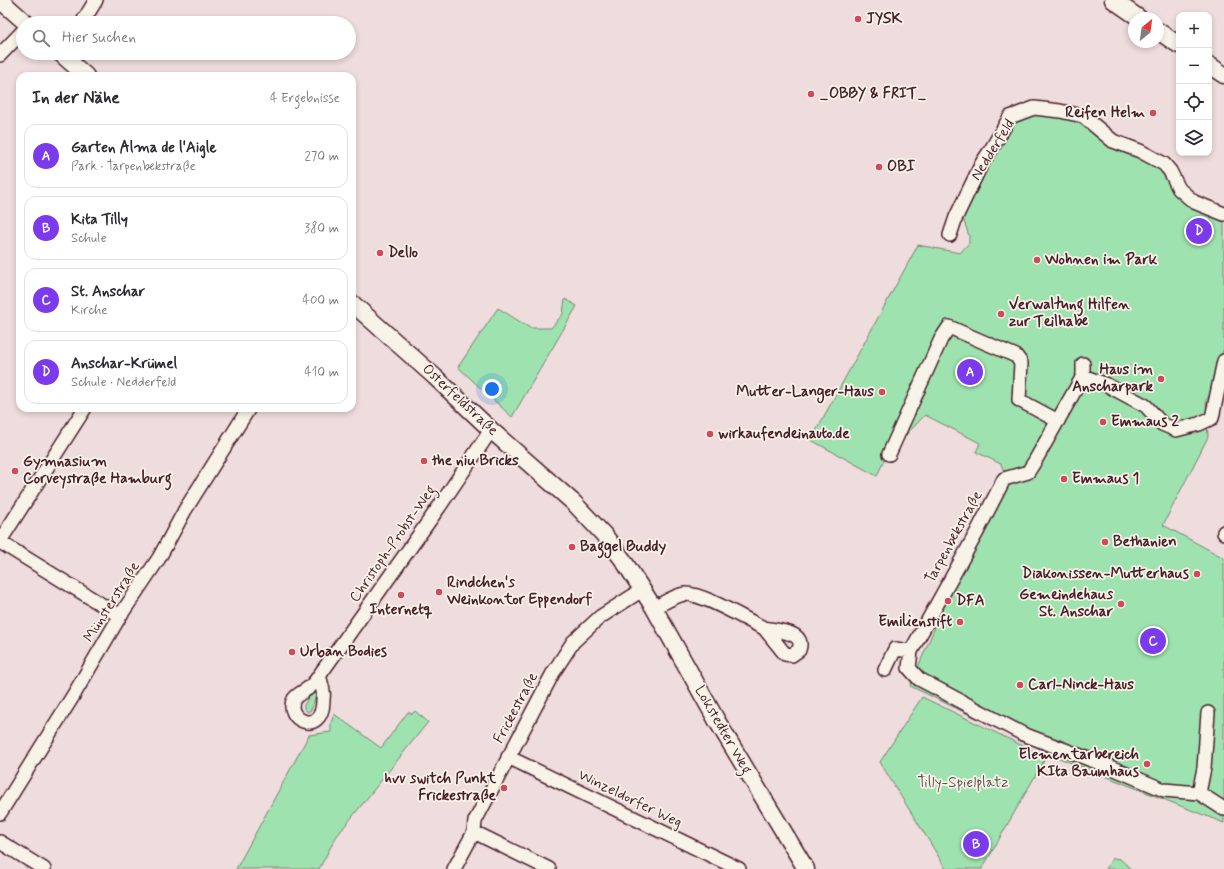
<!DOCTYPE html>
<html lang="de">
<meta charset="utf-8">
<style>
body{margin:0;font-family:Mynerve,sans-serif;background:#f7f7f7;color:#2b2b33}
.controls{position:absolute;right:12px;top:12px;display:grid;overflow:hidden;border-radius:8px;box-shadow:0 2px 6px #0003}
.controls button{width:36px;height:36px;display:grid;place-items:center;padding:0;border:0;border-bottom:1px solid #e1e1e2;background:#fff;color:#2b2b33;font:20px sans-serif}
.compass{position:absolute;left:1128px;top:12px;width:36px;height:36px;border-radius:50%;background:#fff;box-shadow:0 2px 6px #0003;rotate:29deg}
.you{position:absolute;left:492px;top:389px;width:14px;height:14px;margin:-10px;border:3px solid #fff;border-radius:50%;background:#1a73e8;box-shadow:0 0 0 6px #1a73e833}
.badge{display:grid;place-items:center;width:26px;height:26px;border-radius:50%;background:#7c3aed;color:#fff;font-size:13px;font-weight:700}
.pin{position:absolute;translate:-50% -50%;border:2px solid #fff;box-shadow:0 1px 4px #0006}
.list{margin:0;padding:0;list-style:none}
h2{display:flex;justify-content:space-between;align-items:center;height:52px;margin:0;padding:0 16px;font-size:17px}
h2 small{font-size:13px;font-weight:400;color:#7c7c81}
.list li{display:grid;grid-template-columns:26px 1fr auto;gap:12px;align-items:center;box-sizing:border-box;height:64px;margin:0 8px 8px;padding:0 8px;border:1px solid #e1e1e2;border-radius:12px}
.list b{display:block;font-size:15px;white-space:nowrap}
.list p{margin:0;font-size:13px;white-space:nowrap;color:#7c7c81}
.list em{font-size:13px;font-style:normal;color:#7c7c81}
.icon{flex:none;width:22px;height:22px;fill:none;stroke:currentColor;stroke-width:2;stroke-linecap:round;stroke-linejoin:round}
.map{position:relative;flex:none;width:1224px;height:869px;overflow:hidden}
.search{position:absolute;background:#fff;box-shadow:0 2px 6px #0003;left:16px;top:16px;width:340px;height:44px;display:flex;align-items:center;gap:10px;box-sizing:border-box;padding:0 14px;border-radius:22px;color:#7c7c81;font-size:15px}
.panel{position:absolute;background:#fff;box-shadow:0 2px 6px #0003;left:16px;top:72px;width:340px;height:340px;border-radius:12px}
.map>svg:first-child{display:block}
.green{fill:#9ee3af;stroke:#74816d}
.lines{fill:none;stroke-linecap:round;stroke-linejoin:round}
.minor-casing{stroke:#4a1f2b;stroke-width:16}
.major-casing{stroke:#4a1f2b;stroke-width:19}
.minor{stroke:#f7f3e8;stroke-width:13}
.major{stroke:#f7f3e8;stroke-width:16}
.poi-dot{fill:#d1495b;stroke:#f7f3e8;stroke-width:1.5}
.labels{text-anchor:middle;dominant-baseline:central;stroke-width:3.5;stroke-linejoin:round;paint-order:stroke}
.poi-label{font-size:15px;font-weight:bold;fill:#4a1f2b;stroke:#f7f3e8;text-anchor:start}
.street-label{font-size:15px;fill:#4a1f2b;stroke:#f7f3e8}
.park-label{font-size:15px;fill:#5f504c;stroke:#f7f3e8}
</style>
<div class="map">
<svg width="1224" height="869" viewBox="0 0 1224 869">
<rect width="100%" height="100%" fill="#efdcdd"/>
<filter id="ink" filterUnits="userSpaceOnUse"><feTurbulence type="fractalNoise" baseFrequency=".025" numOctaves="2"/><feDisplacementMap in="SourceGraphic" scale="8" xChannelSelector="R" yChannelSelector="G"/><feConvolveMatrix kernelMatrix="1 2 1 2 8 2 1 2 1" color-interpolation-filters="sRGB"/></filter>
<g filter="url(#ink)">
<path class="green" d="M1037,113L1078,120L1157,166L1177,195L1224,219V348L1222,353L1214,389L1206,400L1208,437L1163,525L1224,558V823L1059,758L910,686L963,561L968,562L1008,482L1001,464L976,452L980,443L925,415L886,456L877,476L811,440L918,245L960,253L969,243V236L963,218L971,197L1005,137L1018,119Z
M565,299L577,306L512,417L458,367L498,308L530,328H551L563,314Z
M314,692L317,693L311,710L308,712L304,709V705L311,693Z
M922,697L1046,757L982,869H946C925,833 901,798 880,762Z
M415,711L428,722L336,837L319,869H236L309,735L331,732V723L334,714L381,748L408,712L412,714Z
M1113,858L1120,859L1131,869H1106Z"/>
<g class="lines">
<defs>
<path id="minor" d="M82,23L96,0
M0,55L23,31
M950,235L956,217L982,163L992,148L1010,117L1034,108L1060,111L1083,116L1113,141L1140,151L1164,164L1170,171L1179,189L1194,202L1224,214
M1083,364V376
M1083,376L1035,461L1028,472L1004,479L977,532L911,651L909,668L919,679L1023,734L1110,767L1164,790L1199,793L1224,809
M1083,376L1107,385L1146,406L1162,424L1176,430L1199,424L1212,418L1224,361
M889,454L941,339L949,327L1016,356L1021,363L1019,400L1058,421
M1224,533V532
M0,541L85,408
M0,542L120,616
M654,608C664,603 675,595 685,594C703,593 746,620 764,628
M764,628C777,631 806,631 799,650L792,655L785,654Z
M885,670L895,649L911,651
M319,676C321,681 322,686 323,691C324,694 323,697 323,701C322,738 283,719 294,699C298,693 306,691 311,686C314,683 317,679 319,676L439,507L491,430
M508,757L739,869
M1199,793L1204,768L1208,713
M0,813L73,696L120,616L159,558L185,510L249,408
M474,832L549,869
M0,842L44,869
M454,869L474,832L475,821L553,673L573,642L600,617L642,590"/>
<path id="major" d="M0,0L26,23
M1113,0L1139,18
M1158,31L1179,45
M60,53L86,76
M1209,65L1224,75
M352,303L435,377L491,430L574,503L605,536L623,560L654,608L717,721L806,869"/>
</defs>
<use href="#minor" class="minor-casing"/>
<use href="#major" class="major-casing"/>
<use href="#minor" class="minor"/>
<use href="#major" class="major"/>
</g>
</g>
<g class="poi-dot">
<circle cx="858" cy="19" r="4"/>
<circle cx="811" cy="94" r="4"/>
<circle cx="1153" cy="113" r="4"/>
<circle cx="879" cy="167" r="4"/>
<circle cx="380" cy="253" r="4"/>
<circle cx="1037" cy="260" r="4"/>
<circle cx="1001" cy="314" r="4"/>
<circle cx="1161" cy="379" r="4"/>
<circle cx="882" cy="392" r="4"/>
<circle cx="1103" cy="422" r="4"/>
<circle cx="710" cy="434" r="4"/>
<circle cx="424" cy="461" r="4"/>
<circle cx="15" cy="471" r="4"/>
<circle cx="1064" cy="479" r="4"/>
<circle cx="1105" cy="542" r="4"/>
<circle cx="572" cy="547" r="4"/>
<circle cx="1197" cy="574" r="4"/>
<circle cx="439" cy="592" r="4"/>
<circle cx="401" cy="595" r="4"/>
<circle cx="948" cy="601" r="4"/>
<circle cx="1121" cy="604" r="4"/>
<circle cx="960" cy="622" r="4"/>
<circle cx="292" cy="652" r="4"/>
<circle cx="1020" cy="685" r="4"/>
<circle cx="1147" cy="764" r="4"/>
<circle cx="504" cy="788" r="4"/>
</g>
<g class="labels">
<g class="poi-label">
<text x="866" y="19">JYSK</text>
<text x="819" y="94">_OBBY &amp; FRIT_</text>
<text x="1145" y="113" text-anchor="end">Reifen Helm</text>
<text x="887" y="167">OBI</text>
<text x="388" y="253">Dello</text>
<text x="1045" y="260">Wohnen im Park</text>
<text x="1009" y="305">Verwaltung Hilfen<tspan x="1009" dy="17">zur Teilhabe</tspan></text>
<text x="1153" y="370" text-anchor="end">Haus im<tspan x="1153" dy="17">Anscharpark</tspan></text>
<text x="874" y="392" text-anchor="end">Mutter-Langer-Haus</text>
<text x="1111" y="422">Emmaus 2</text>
<text x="718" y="434">wirkaufendeinauto.de</text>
<text x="432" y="461">the niu Bricks</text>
<text x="23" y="462">Gymnasium<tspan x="23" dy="17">Corveystraße Hamburg</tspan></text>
<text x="1072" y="479">Emmaus 1</text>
<text x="1113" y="542">Bethanien</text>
<text x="580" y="547">Baggel Buddy</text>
<text x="1189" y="574" text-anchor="end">Diakonissen-Mutterhaus</text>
<text x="447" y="583">Rindchen's<tspan x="447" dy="17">Weinkontor Eppendorf</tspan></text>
<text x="1113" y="595" text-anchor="end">Gemeindehaus<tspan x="1113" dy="17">St. Anschar</tspan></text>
<text x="956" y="601">DFA</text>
<text x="401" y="610" text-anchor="middle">Internetq</text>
<text x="952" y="622" text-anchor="end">Emilienstift</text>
<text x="300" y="652">Urban Bodies</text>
<text x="1028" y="685">Carl-Ninck-Haus</text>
<text x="1139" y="755" text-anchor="end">Elementarbereich<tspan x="1139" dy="17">KIta Baumhaus</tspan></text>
<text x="496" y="779" text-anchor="end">hvv switch Punkt<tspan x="496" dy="17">Frickestraße</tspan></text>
</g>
<g class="street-label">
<text transform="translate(993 150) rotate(-58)">Nedderfeld</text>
<text transform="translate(460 400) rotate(43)">Osterfeldstraße</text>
<text transform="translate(954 537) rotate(-61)">Tarpenbekstraße</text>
<text transform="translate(393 544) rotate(-55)">Christoph-Probst-Weg</text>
<text transform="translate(112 602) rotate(-58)">Münsterstraße</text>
<text transform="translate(516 708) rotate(-62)">Frickestraße</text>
<text transform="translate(723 730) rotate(60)">Lokstedter Weg</text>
<text transform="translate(630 799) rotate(26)">Winzeldorfer Weg</text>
</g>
<g class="park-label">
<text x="963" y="783">Tilly-Spielplatz</text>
</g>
</g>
</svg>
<div class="controls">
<button>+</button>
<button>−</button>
<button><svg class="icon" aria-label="locate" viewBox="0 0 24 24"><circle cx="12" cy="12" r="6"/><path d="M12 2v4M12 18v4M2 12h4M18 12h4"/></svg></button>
<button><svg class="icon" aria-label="layers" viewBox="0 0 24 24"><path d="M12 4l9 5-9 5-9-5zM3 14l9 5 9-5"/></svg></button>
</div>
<svg class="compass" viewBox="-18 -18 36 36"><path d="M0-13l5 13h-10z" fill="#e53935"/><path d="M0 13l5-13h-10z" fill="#7c7c81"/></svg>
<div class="you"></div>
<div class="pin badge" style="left:970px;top:372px">A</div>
<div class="pin badge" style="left:976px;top:844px">B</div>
<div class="pin badge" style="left:1153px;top:641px">C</div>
<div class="pin badge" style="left:1199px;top:231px">D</div>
<div class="search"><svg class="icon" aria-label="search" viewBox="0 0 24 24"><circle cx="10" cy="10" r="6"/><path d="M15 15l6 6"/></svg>Hier suchen</div>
<section class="panel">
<h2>In der Nähe<small>4 Ergebnisse</small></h2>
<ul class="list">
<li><span class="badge">A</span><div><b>Garten Alma de l'Aigle</b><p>Park · Tarpenbekstraße</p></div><em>270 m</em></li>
<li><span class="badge">B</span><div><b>Kita Tilly</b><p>Schule</p></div><em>380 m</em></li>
<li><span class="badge">C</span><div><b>St. Anschar</b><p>Kirche</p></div><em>400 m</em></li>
<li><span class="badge">D</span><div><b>Anschar-Krümel</b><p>Schule · Nedderfeld</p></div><em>410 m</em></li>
</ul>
</section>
</div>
